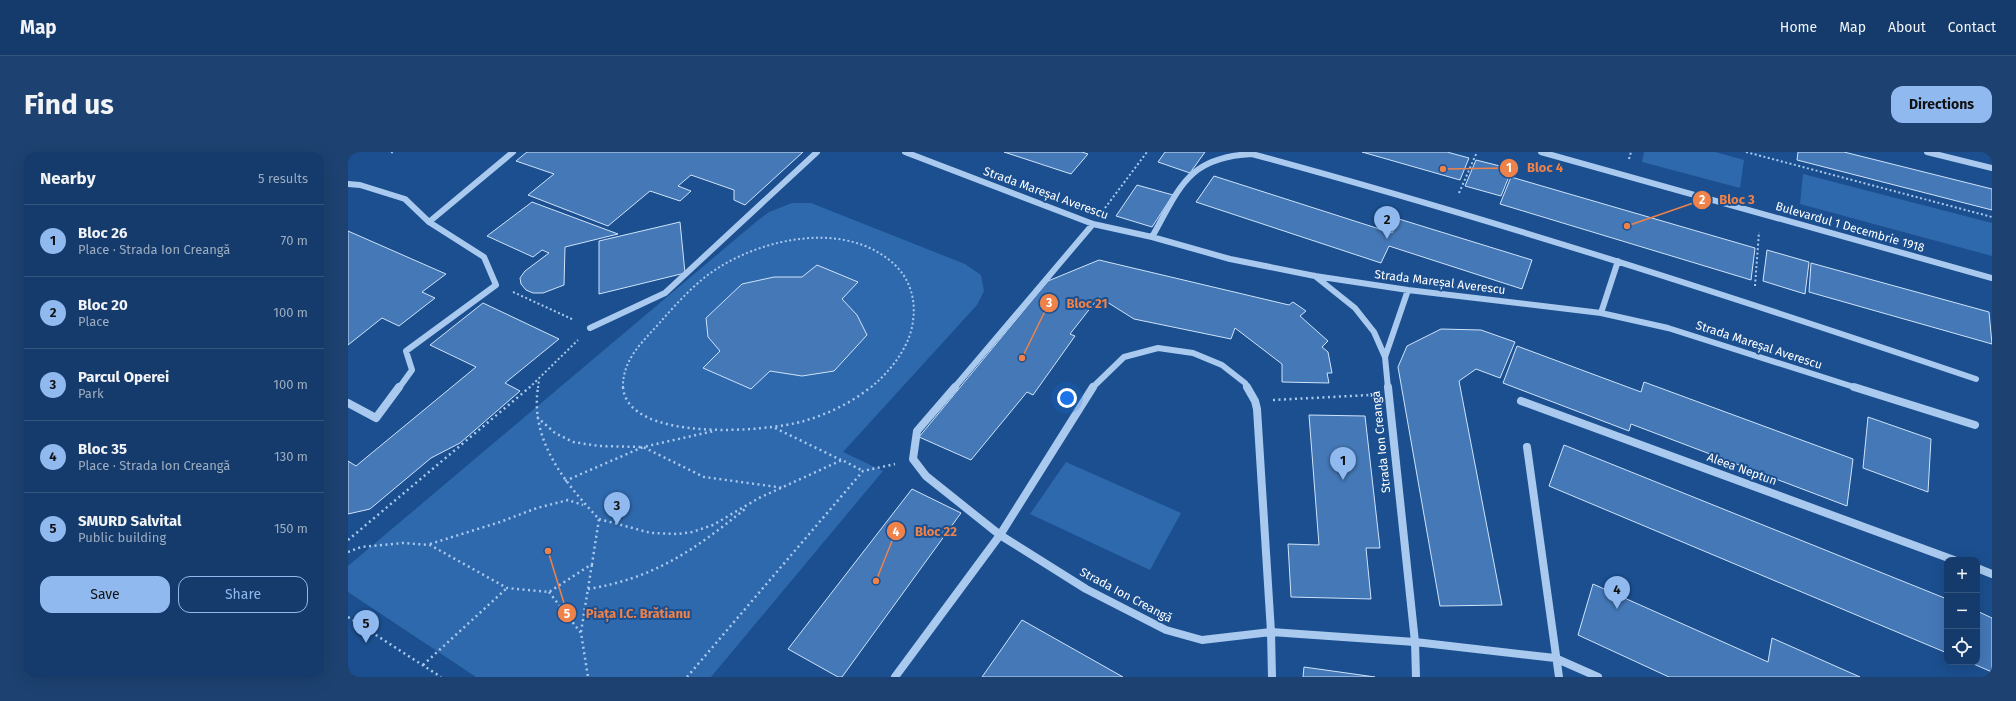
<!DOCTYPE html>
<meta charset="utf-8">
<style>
body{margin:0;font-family:"Fira Sans",sans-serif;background:#1d4271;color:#f1f3f6}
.controls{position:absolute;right:12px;bottom:12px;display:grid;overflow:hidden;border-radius:8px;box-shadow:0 4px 16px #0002}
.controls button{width:36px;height:36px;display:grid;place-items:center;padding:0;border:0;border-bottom:1px solid #33557e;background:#143b6b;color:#f1f3f6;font:20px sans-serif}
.you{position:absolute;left:719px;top:246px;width:14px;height:14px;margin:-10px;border:3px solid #fff;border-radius:50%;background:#1a73e8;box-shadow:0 0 0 6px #1a73e833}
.badge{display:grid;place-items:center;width:26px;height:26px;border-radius:50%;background:#90b9f0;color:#111;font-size:13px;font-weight:700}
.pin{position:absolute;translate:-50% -33px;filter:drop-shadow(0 1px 2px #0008)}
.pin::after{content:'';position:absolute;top:21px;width:14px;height:12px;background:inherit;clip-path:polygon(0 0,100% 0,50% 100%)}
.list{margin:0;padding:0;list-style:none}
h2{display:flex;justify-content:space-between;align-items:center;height:52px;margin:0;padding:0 16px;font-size:17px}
h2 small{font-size:13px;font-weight:400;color:#9dadc1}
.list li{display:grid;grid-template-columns:26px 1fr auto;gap:12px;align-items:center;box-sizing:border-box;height:72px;padding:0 16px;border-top:1px solid #33557e}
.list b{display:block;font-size:15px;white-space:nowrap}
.list p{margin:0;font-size:13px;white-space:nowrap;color:#9dadc1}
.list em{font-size:13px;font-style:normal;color:#9dadc1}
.actions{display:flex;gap:8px;padding:12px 16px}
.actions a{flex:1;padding:9px 0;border:1px solid #90b9f0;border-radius:12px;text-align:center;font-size:14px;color:#90b9f0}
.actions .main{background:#90b9f0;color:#111}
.icon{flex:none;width:22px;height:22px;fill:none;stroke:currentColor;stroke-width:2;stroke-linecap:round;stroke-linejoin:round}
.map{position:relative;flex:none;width:1644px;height:525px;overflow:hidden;border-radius:12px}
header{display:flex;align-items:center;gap:24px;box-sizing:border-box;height:56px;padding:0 20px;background:#143b6b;border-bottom:1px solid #33557e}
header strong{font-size:19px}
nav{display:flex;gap:22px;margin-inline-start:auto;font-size:14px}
.intro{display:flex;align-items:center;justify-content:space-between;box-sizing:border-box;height:96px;padding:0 24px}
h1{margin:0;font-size:28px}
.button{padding:10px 18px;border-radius:12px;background:#90b9f0;color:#111;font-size:14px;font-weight:700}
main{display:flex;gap:24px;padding:0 24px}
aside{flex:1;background:#143b6b;border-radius:12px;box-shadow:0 4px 16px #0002}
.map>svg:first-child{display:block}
.green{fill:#2e69ad}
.building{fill:#4478b7;stroke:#cfe3fa}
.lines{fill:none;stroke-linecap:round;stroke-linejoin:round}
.path-far1{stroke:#a9c9ee;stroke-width:2;stroke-dasharray:2 2.5;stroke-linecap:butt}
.path{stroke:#a9c9ee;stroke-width:2.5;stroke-dasharray:2 3.5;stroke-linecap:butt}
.minor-far1{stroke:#a9c9ee;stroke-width:6}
.minor{stroke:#a9c9ee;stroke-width:8}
.labels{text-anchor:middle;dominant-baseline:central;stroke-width:4;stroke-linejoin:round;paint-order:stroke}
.street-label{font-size:12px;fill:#fff;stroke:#1b4f8f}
.leader{fill:none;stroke:#ee8249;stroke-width:1.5}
.callout-dot{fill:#ee8249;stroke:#1b4f8f;stroke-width:1.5}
.mark-label{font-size:12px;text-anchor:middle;font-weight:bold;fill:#fff}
.callout-label{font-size:13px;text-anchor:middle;font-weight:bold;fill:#ee8249;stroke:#1b4f8f;stroke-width:4;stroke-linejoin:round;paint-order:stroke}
</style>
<header>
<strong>Map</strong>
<nav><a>Home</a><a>Map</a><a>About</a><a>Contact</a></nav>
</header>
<div class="intro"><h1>Find us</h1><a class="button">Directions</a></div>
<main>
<aside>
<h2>Nearby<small>5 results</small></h2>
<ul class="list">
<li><span class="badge">1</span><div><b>Bloc 26</b><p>Place · Strada Ion Creangă</p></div><em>70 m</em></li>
<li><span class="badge">2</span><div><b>Bloc 20</b><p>Place</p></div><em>100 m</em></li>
<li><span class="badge">3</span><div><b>Parcul Operei</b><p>Park</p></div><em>100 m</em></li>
<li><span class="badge">4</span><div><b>Bloc 35</b><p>Place · Strada Ion Creangă</p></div><em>130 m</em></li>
<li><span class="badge">5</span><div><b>SMURD Salvital</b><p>Public building</p></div><em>150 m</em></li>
</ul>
<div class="actions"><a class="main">Save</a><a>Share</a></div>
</aside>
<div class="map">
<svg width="1644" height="525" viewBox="0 0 1644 525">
<rect width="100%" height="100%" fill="#1b4f8f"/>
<path class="green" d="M1296,0H1367L1396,8L1392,36L1294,10Z
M1455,22L1644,71V104L1452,52Z
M444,51H463L617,112L633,123L636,139L629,153L495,300L535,319L363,525H128L0,440V414L409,69L421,60Z
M718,310L833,361L802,418L682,362Z"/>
<path class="building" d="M179,0H455L397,53L386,48V38L343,23L330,34L343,39L332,49L302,39L260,74L180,43L206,22L168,9Z
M656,0H734L740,2L723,22Z
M817,0H857L842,21L810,10Z
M1014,0H1099L1121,6L1112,28Z
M1450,0H1496L1644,37V58L1449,8Z
M1128,8L1164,17L1153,44L1117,34Z
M866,24L1044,81L1051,67L1184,108L1174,137L1041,94L1033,111L848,50Z
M1163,25L1407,96L1403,128L1152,52Z
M789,33L825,43L804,75L768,64Z
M184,50L270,82L217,95L216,133L195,141H185L178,138L173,132L172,126L177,119L201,101L194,98L185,105L139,84Z
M332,70L337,121L251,142V89Z
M0,79L98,122L74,140L87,146L51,174L34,166L0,193Z
M1419,98L1461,110L1457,142L1415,129Z
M751,108L941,153L945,150L958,159L952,164L980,189L974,195L980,200L984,221H979L981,231L934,230V212L887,176L883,187L786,167L751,145L722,182L727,184L685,243L679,240L623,308L571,285L700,129Z
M1463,111L1641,160L1644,192L1461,140Z
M469,113L510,130L494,147L509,163L519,183L486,219L454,224L422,219L403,237L355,216L372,199L360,185L358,166L394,132L426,125H454Z
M135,151L211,187L157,231L172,239L112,291L83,306L22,357L0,362V309L8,314L128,215L82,193Z
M1093,177L1133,178L1167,190L1152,226L1128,217L1111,229L1154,453L1092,454L1050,215L1059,194Z
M1169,194L1293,240L1296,230L1505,307L1499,354L1283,272L1281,279L1155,231Z
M961,263L1017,264L1032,396H1018L1023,447L943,445L940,392L971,393Z
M1520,265L1583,287L1580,340L1515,316Z
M1216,293L1599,447V501L1201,334Z
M564,337L613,361L494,525H490L440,497Z
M1245,432L1420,510L1424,486L1512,525H1321L1230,483Z
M1629,459L1644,466V520L1621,510H1629Z
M674,468L775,525H634Z
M956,515L1027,525H955Z"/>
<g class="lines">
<path class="path-far1" d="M43,0L46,1
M1398,0L1644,65
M1281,7L1283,0
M1111,41L1129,0
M757,56L799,0
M1407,134L1411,80
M165,140L226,168
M181,236L230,188
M190,236L191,227
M275,236C274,206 297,188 315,167C331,149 349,129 370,116C419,85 499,69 546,112C562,127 568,147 565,169C562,195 542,220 522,236"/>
<path class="path" d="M275,235C279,291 419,280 456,269C480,262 503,251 523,235
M925,248L1022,243
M189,265L207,281L225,290L251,294L295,295L356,325L436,336
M427,276L493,308
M217,329L295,295L366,279
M251,367L303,381L330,382L344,380L365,373L411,346L494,308L515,319
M0,388L182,235
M82,392L152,370L189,356L220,348L235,353
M0,400L13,395L55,391L82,393L159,436L201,440L244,412L251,367C216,330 182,288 190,235
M240,437C307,426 346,398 397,357
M201,440L233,481L240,525
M0,465L93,525
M233,480L244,412
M75,513L159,436
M339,525L515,319L547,312"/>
<path class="minor-far1" d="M557,0L745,72L804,85L882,107L967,124L1060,138L1253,161L1320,176L1509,236
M1193,0L1644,126
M1579,0L1644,16
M0,32L12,33L57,47L81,70L136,105L148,133L58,199L64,218L51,236
M81,70L165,0
M804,85C832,35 840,5 904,2C1148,68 1388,146 1628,227
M967,124L1007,156L1026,180L1037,205
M1253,161L1270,109
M242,176L317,141L469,0
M606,236L745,72
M744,236L776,205L810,196L845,201L874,213L897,231L900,236
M1040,236L1037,205L1060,138"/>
<path class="minor" d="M607,235L569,279L565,307L578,324L652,383L738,437L818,478L854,488L923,480L1067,490L1207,506L1250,525
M899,235L907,249L909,257L923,480L924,525
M1040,235L1067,490L1068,525
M1506,235L1627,273
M1173,249L1606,408
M0,251L28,266L51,235
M1179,295L1211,525
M1629,416L1644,422
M547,525L652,383L745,235"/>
</g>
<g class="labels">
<g class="street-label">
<text transform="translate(698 41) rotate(20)">Strada Mareșal Averescu</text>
<text transform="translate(1502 75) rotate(16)">Bulevardul 1 Decembrie 1918</text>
<text transform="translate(1092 130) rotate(7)">Strada Mareșal Averescu</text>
<text transform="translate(1411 193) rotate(18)">Strada Mareșal Averescu</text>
<text transform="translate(1033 290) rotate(-96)">Strada Ion Creangă</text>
<text transform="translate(1394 317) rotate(20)">Aleea Neptun</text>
<text transform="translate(778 443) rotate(28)">Strada Ion Creangă</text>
</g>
</g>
<path class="leader" d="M1095 17L1161 16M1279 74L1354 48M674 206L701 151M528 429L548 379M200 399L219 461"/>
<g class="callout-dot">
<circle cx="1095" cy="17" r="4"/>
<circle cx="1279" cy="74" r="4"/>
<circle cx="674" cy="206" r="4"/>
<circle cx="528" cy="429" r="4"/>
<circle cx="200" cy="399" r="4"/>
<circle cx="1161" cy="16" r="10"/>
<circle cx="1354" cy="48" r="10"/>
<circle cx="701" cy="151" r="10"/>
<circle cx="548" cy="379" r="10"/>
<circle cx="219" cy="461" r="10"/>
</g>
<g class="mark-label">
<text x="1161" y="20">1</text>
<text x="1354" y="52">2</text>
<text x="701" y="155">3</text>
<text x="548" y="384">4</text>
<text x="219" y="466">5</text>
</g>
<g class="callout-label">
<text x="1197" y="20">Bloc 4</text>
<text x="1389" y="52">Bloc 3</text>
<text x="739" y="156">Bloc 21</text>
<text x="588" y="384">Bloc 22</text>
<text x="290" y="466">Piața I.C. Brătianu</text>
</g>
</svg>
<div class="controls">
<button>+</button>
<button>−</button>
<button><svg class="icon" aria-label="locate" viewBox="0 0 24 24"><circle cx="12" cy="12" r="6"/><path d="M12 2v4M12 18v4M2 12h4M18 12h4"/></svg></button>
</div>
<div class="you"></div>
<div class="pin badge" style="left:995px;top:328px">1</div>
<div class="pin badge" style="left:1039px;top:87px">2</div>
<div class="pin badge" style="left:269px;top:373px">3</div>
<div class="pin badge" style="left:1269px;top:457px">4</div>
<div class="pin badge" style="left:18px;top:491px">5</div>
</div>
</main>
